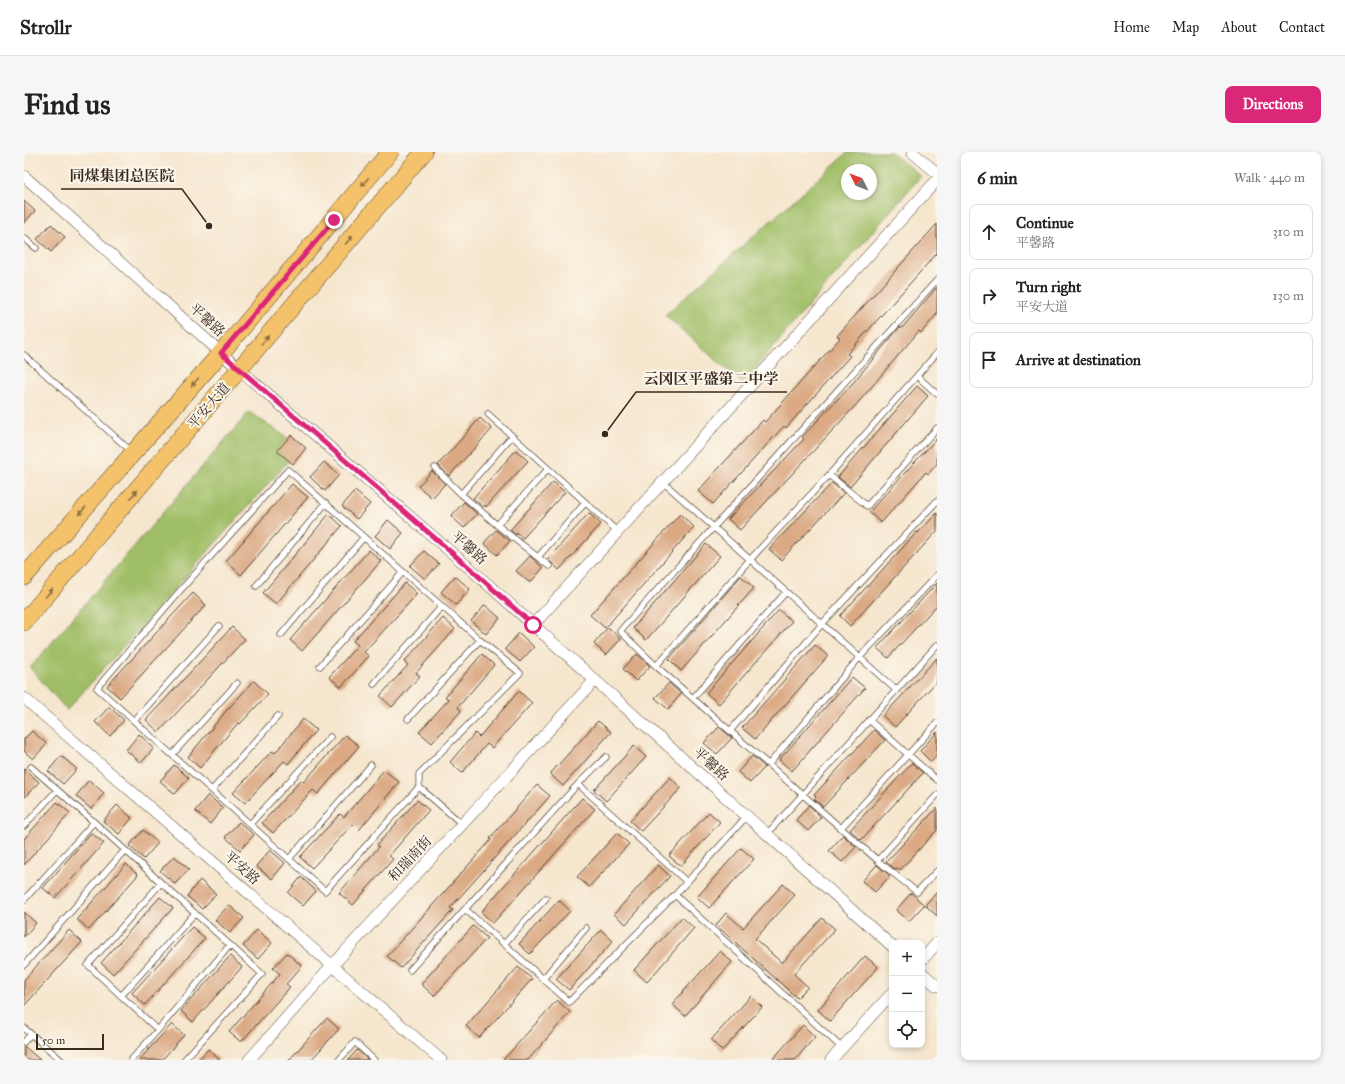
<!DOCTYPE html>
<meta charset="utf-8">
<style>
body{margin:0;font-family:"IM FELL Great Primer","Noto Serif SC",serif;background:#f6f6f6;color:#222}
.controls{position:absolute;right:12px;bottom:12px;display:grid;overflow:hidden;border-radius:8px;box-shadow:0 2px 6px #0003}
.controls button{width:36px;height:36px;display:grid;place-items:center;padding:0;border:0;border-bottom:1px solid #e0e0e0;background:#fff;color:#222;font:20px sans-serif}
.compass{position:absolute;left:817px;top:12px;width:36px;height:36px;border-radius:50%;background:#fff;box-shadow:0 2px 6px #0003;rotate:312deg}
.scale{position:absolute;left:12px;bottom:10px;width:68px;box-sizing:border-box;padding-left:4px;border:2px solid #3b2a1e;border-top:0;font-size:11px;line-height:14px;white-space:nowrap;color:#3b2a1e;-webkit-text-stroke:3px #fbf7ec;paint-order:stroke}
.stop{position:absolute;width:12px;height:12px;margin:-9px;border:3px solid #db2777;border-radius:50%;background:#fff}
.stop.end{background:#db2777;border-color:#fff;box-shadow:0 1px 4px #0008}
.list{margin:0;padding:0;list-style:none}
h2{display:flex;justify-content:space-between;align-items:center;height:52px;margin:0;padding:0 16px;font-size:17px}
h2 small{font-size:13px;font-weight:400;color:#767676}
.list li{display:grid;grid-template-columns:26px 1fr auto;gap:12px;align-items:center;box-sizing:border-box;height:56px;margin:0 8px 8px;padding:0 8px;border:1px solid #e0e0e0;border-radius:8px}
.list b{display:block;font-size:15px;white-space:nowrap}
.list p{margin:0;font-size:13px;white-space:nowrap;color:#767676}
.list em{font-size:13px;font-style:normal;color:#767676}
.icon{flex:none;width:22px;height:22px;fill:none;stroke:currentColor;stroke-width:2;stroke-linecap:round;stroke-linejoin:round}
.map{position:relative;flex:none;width:913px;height:908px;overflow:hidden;border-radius:8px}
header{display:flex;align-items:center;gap:24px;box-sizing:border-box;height:56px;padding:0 20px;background:#fff;border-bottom:1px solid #e0e0e0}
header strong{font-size:19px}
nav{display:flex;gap:22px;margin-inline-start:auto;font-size:14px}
.intro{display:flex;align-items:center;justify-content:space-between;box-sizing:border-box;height:96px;padding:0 24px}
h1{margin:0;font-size:28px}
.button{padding:10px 18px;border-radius:8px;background:#db2777;color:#fff;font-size:14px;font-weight:700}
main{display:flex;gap:24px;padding:0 24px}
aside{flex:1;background:#fff;border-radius:8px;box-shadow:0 2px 6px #0003}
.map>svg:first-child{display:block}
.green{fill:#a0be66;stroke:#6e7442;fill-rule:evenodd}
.building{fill:#dbaa85}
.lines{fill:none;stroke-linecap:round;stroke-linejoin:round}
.lane-casing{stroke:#574638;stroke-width:7}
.street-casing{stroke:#574638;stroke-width:12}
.primary-casing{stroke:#574638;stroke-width:18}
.lane{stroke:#fff;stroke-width:5.5}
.street{stroke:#fff;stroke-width:11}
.primary{stroke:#f3c26a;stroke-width:17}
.oneway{fill:#8e6e40}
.route{stroke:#db2777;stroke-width:5}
.labels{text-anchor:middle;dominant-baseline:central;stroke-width:4;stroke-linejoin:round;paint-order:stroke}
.street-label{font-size:14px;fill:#3b2a1e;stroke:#fbf7ec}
.leader{fill:none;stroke:#3b2a1e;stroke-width:1.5}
.callout-dot{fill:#3b2a1e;stroke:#fbf7ec;stroke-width:1.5}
.callout-label{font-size:15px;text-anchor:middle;font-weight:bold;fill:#3b2a1e;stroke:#fbf7ec;stroke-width:4;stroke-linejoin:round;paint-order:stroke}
</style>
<header>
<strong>Strollr</strong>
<nav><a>Home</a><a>Map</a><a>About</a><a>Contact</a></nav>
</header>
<div class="intro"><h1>Find us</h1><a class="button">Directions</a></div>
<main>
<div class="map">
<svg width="913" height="908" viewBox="0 0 913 908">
<rect width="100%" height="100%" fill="#fbf7ec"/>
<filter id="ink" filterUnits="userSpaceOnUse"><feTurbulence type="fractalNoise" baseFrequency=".025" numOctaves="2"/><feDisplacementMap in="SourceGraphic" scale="8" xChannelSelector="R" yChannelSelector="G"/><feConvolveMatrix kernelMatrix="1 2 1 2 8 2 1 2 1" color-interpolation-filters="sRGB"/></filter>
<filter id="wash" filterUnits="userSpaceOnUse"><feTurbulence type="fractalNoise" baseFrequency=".012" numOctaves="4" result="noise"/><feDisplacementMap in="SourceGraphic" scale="16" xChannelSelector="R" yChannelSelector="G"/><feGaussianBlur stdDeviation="0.9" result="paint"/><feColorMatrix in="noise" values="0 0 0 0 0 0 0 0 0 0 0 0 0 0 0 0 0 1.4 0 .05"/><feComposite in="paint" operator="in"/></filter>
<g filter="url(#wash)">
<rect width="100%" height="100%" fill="#f6e6ce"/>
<path class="green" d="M824,0H867L897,24L718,231L641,163ZM823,18H847V42H823Z
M225,260L277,295L43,558L6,516Z"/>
<g id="blocks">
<path class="building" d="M0,49L11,59L0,71Z
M27,72L41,85L27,100L13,87Z
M913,72V101L823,202L826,204L762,276L760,274L689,352L674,339L739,268L741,270L816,186L813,184Z
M913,135V162L897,181L895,179L832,253L716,378L704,367L780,287L778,285L828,232L876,175L878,176Z
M893,234L904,244L826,335L814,325Z
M456,266L468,277L425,324L414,313Z
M267,283L282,296L269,312L253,299Z
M913,286V312L904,322L902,320L857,371L845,360Z
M492,298L504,309L462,355L461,353L459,355L449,346Z
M300,310L315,323L301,339L286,325Z
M408,319L421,332L408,346L394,334Z
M529,330L541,340L499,386L493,381L492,383L486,378Z
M808,331L820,341L757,408L745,397Z
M268,332L284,345L217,423L202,409Z
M331,339L346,352L333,367L318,354Z
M440,350L453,362L440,376L427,364Z
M565,361L577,372L535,418L524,407Z
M913,361V379L826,474L816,464L893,380L894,381Z
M305,362L318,374L252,452L239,441Z
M656,362L670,375L581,476L566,463Z
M364,368L379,381L366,397L351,384Z
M472,378L486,389L473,403L460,391Z
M682,392L696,404L622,488L609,476Z
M345,398L357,409L278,499L266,488Z
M400,399L415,412L401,427L386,414Z
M506,404L519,416L506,431L492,419Z
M431,424L446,437L432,453L417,440Z
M717,424L730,436L657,519L645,507Z
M381,431L393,442L340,500L345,504L317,535L305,525L334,493L329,489Z
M913,431V453L864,506L853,496Z
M169,441L182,453L96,546L83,534Z
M461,453L476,466L462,482L447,469Z
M755,458L768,469L695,552L682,541Z
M419,466L431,477L392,521L396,524L368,555L356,544L384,513L380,510Z
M208,475L221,487L135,580L122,568Z
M584,475L597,487L582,503L570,492Z
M495,481L510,495L496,510L481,497Z
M791,493L804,504L731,587L718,576Z
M458,502L470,513L434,555L437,559L408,591L395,580L425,547L421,545Z
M613,502L626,514L612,529L599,517Z
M913,506V529L871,575L859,564Z
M828,525L841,536L768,619L755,608Z
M230,529L244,542L216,572L214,571L176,616L164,605L202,559Z
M645,531L657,542L644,557L631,546Z
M495,539L508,551L468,596L463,592L438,621L426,610L451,581L455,585Z
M85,555L100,568L86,584L71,570Z
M279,567L292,578L264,612L260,609L221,651L209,641L248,599L251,601Z
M574,569L587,580L539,634L526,622Z
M695,575L708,586L693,602L680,591Z
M850,578L861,588L799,655L790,647L792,645L790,643Z
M8,579L23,592L9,607L0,599V587Z
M913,580V603L907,610L896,599Z
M115,582L130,596L117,611L102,598Z
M321,583L335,594L294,642L289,638L249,681L238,671L277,628L280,630Z
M610,594L622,605L582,649L570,638Z
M37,604L53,617L39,632L24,619Z
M728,604L741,615L726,631L714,620Z
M888,611L899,621L837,688L826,678Z
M150,613L165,626L151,642L136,629Z
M0,617L15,630L0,646Z
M360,618L375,630L335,678L329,672L288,716L276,705L316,662L320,665Z
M646,625L657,636L617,679L606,669Z
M65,628L80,641L67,657L52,644Z
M513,633L526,644L426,756L429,758L377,816L363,804L467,688L466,686Z
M184,643L199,656L186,672L171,659Z
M558,646L571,657L469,771L457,760Z
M393,648L405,658L365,704L369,707L329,753L315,741L355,695L353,693Z
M33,650L46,661L0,713V687Z
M93,653L108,666L95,682L79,669Z
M785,653L797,665L784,679L772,668Z
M913,656V678L876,718L873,716L871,717L862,710Z
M685,660L696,670L657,714L645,704Z
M215,670L230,683L216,698L201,685Z
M119,678L134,691L120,707L105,694Z
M67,681L80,691L31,746L19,736Z
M593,681L605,692L565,735L553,725Z
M819,683L832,695L818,710L805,699Z
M717,696L730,707L685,756L673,745Z
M246,698L261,711L248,727L232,714Z
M150,704L165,717L151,732L136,719Z
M102,712L114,723L65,778L53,767Z
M634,713L646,724L602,772L590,762Z
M853,713L866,724L851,740L838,729Z
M277,725L292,739L279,754L264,741Z
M176,728L192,742L178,757L163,744Z
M759,732L771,743L731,787L758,811L798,766L811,777L770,822L784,835L773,846L692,773L702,761L719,776Z
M913,740V764L901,753Z
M887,741L900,753L885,769L872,758Z
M136,745L149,756L89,822L77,811Z
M535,748L546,759L506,802L495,792Z
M205,753L220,766L206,781L191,768Z
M0,760L12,771L0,785Z
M658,765L670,776L623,830L610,818Z
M449,774L463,786L410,844L397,832Z
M168,775L181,786L121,853L108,841Z
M45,778L58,790L0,854V828Z
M233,778L248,791L234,807L219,794Z
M577,778L589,789L545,838L532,827Z
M696,799L708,810L661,864L648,852Z
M263,801L278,814L262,832L266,835L217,890L205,880L256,822L249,816Z
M206,804L218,815L169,870L157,859Z
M841,804L854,815L806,869L794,858Z
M494,815L508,827L455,886L442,874Z
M727,844L738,855L698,899L687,888Z
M533,848L546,860L504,908H479Z
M303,866L315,877L287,908H265Z
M148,872L160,883L138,908H115Z
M779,873L791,885L771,908H748Z
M0,894L16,908H0Z
M184,897L196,908H174Z
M333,898L344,908H324Z"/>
</g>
</g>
<g filter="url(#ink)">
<use href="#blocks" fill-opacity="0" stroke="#574638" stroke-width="1"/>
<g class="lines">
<defs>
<path id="lane" d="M0,86L12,96
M913,128L596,479L632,514L859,713L893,740L913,719
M0,203L108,300
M893,224L913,242
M464,262L594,380
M411,316L437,342L473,373L525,414
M805,323L843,354L913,276
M639,330L872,538
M437,342L488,284
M473,373L524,317
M514,405L561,351
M232,434L302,351
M257,483L340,385
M296,514L379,420
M632,514L721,413L805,323L913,201
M350,532L418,454
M669,546L762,440
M384,567L456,488
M845,568L913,628
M110,569L195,474
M706,579L798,472L913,349
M148,603L213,531
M745,612L835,506L913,423
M7,615L70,670L238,822L160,908
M554,632L663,730
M395,635V622L496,521L456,488L264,318L154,441L73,536L301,739L395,635L438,672
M188,638L254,564
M723,664L651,743L818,896
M226,672L306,585
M0,674L33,638
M817,676L913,571
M743,682L913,493
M265,707L347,613
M854,708L913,643
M0,748L70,670
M441,757L545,850L651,743
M480,792L522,746
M0,813L101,698
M386,818L554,632L582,605
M519,827L562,776
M97,844L171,761
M0,876L37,908
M134,878L64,813L137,731
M0,890L7,882
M107,908L134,878L206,793
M315,908L331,890L350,908"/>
<path id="street" d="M888,0L913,21
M0,24L216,218L450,420L868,794
M509,473L913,28
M0,546L417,908
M898,808L913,791
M898,821L913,834
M225,908L308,814L571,528
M807,908L868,841"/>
<path id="primary" d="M0,425L197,201L366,0
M0,470L400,0"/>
</defs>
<use href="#lane" class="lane-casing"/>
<use href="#street" class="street-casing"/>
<use href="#primary" class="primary-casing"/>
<use href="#lane" class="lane"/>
<use href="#street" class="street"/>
<use href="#primary" class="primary"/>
</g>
<defs><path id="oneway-solid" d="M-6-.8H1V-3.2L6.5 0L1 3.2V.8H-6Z"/></defs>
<g class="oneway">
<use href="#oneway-solid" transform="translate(341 30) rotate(129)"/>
<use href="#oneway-solid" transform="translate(325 88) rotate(-50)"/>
<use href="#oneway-solid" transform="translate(241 188) rotate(-50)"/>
<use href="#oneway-solid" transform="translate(171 230) rotate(131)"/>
<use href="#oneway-solid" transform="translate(110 342) rotate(-49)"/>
<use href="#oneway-solid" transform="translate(58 359) rotate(131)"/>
<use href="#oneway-solid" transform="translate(25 441) rotate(-49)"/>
</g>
</g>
<g class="lines" filter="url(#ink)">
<path class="route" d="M310,68L197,201L450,420L509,473"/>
</g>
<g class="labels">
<g class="street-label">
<text transform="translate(183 168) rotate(42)">平馨路</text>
<text transform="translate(185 254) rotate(-49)">平安大道</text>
<text transform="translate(445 396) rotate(41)">平馨路</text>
<text transform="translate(687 612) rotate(42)">平馨路</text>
<text transform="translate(386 707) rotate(-47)">和瑞南街</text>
<text transform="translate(218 716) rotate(41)">平安路</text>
</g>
</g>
<path class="leader" d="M185 74L158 37H37M581 282L612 240H763"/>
<g class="callout-dot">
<circle cx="185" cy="74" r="4"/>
<circle cx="581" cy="282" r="4"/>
</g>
<g class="callout-label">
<text x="98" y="29">同煤集团总医院</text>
<text x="687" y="232">云冈区平盛第二中学</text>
</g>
</svg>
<div class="controls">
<button>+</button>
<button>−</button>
<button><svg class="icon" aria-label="locate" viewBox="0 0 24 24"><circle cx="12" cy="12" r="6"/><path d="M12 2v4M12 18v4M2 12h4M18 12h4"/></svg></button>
</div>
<svg class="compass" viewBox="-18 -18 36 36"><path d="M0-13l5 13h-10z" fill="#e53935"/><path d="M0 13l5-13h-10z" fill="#767676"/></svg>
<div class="scale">50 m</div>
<div class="stop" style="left:509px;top:473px"></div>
<div class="stop end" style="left:310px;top:68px"></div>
</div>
<aside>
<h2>6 min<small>Walk · 440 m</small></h2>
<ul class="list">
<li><svg class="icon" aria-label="ahead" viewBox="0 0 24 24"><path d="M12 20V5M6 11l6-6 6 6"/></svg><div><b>Continue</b><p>平馨路</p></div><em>310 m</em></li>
<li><svg class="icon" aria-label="right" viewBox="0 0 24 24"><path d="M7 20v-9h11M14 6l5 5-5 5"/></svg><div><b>Turn right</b><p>平安大道</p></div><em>130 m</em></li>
<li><svg class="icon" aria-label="arrive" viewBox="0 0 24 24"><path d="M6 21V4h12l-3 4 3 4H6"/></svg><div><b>Arrive at destination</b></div></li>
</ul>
</aside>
</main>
